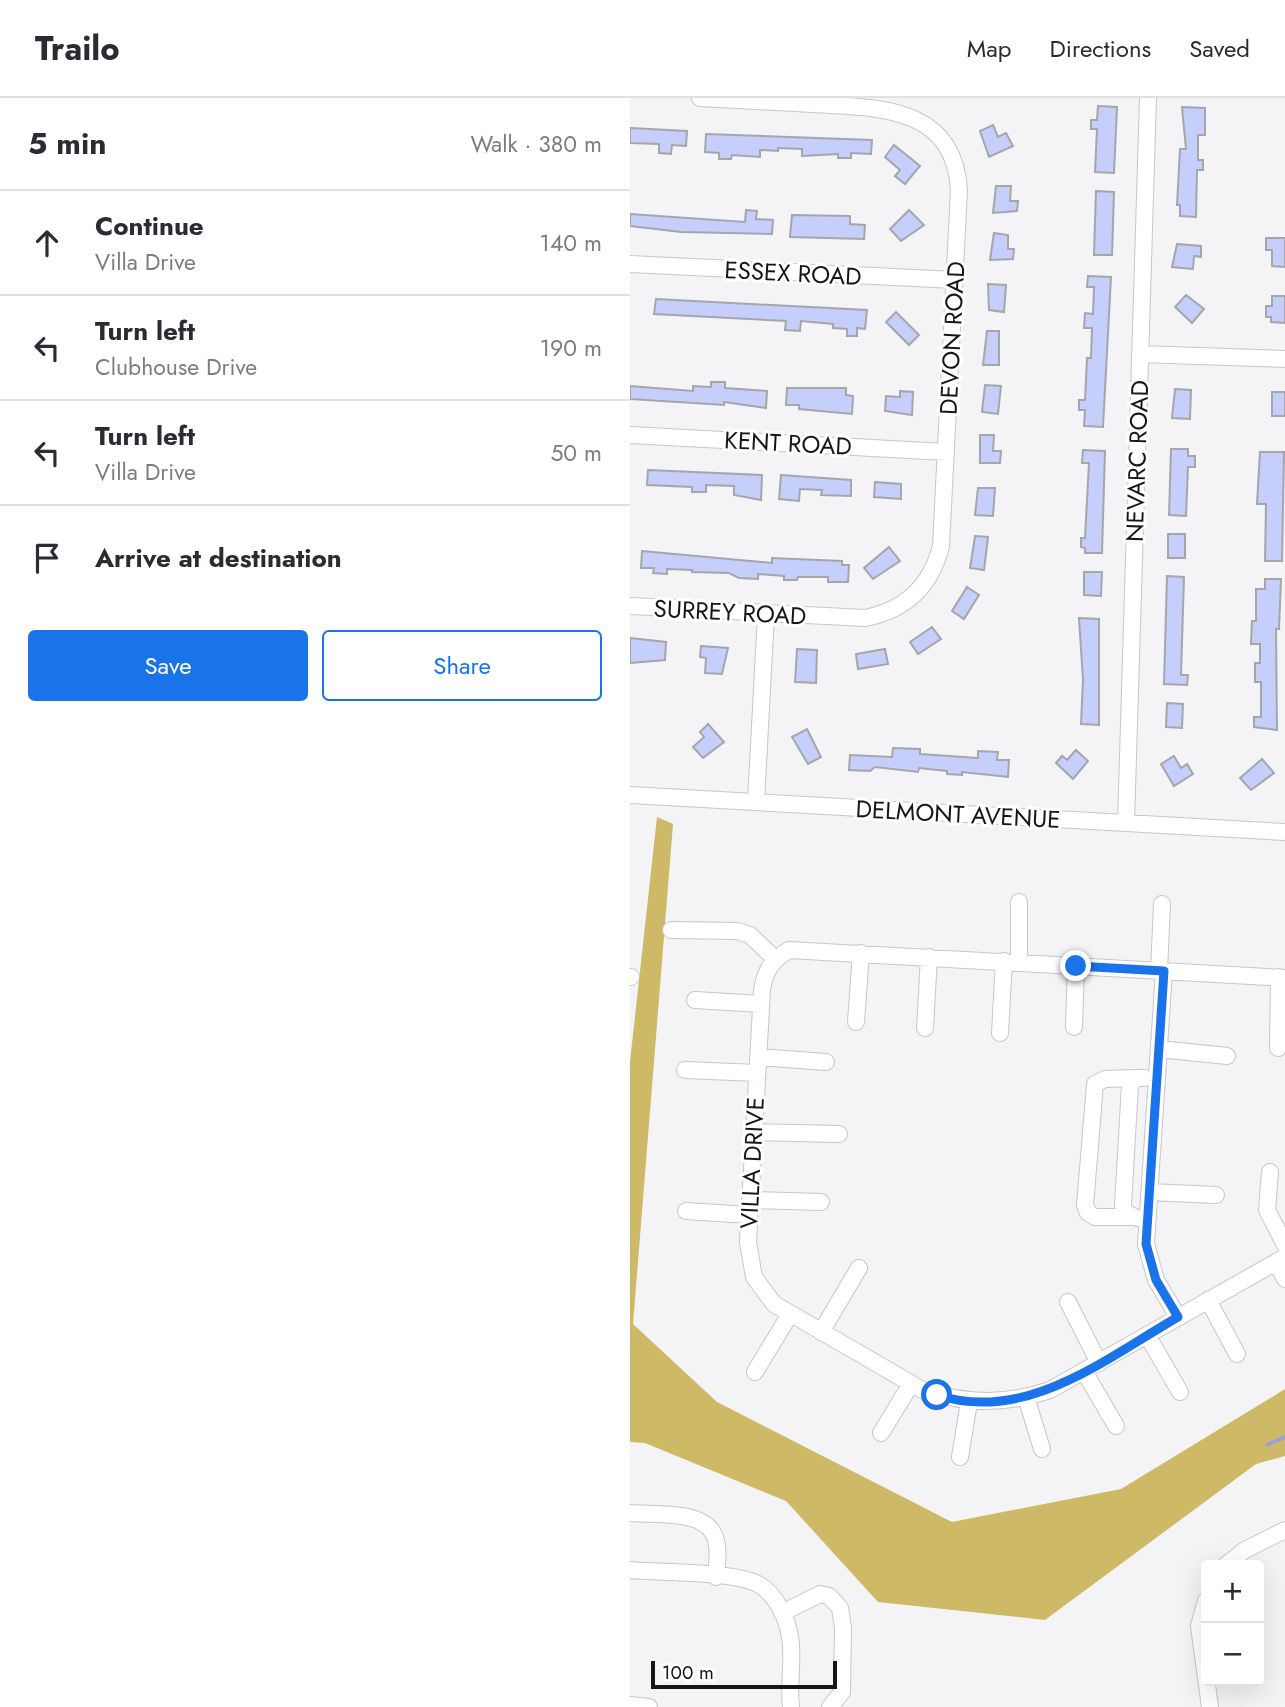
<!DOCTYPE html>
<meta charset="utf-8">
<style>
body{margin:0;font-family:Jost,sans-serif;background:#f2f2f3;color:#2b2b33}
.controls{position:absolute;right:21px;bottom:21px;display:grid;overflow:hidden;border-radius:7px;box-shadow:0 7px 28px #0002}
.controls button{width:63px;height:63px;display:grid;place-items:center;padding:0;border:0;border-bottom:2px solid #e1e1e2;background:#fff;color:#2b2b33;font:35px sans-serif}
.scale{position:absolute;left:21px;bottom:18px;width:186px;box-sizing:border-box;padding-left:7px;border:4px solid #161617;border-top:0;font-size:19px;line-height:24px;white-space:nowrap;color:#161617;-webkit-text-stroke:5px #fff;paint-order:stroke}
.stop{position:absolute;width:21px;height:21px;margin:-16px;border:5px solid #1a73e8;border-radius:50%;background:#fff}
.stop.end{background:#1a73e8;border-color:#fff;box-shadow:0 2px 7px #0008}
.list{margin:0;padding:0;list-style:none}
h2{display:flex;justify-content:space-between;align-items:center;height:91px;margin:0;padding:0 28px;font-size:30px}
h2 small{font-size:23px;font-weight:400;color:#7c7c81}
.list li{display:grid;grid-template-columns:46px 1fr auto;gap:21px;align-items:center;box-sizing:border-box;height:105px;padding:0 28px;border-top:2px solid #e1e1e2}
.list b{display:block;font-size:26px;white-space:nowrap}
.list p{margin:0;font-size:23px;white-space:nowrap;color:#7c7c81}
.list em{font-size:23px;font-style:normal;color:#7c7c81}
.actions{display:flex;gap:14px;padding:21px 28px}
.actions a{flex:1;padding:16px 0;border:2px solid #1a73e8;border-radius:7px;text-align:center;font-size:24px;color:#1a73e8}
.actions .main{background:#1a73e8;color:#fff}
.icon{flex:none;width:38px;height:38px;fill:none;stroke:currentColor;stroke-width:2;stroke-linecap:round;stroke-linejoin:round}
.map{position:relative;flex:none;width:655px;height:1609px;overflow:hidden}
header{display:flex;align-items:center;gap:42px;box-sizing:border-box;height:98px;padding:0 35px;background:#fff;border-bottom:2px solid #e1e1e2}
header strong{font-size:33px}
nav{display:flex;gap:38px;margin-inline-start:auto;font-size:24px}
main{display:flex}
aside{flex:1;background:#fff}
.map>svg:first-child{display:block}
.forest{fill:#cdb966}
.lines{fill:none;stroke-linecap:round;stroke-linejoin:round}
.stream{stroke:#949fe8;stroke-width:3.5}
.building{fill:#c6cefc;stroke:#a5a6a9;stroke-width:2}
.minor-casing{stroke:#c6c7ca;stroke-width:18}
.minor{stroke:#fff;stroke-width:16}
.route{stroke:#1a73e8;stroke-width:9}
.labels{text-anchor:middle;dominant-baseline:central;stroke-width:6;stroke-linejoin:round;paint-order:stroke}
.street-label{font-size:24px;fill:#161617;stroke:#fff}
</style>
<header>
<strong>Trailo</strong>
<nav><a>Map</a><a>Directions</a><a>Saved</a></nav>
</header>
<main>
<aside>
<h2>5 min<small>Walk · 380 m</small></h2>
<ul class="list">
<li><svg class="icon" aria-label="ahead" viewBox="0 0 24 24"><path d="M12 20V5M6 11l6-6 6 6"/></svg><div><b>Continue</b><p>Villa Drive</p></div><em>140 m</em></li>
<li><svg class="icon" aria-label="left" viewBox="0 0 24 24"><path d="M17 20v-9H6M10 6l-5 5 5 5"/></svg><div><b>Turn left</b><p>Clubhouse Drive</p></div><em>190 m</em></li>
<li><svg class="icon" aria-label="left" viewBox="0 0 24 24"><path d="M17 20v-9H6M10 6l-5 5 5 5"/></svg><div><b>Turn left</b><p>Villa Drive</p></div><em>50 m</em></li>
<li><svg class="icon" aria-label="arrive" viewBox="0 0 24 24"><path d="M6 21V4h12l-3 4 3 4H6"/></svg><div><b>Arrive at destination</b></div></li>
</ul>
<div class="actions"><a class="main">Save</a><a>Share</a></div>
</aside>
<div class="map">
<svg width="655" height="1609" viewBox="0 0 655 1609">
<rect width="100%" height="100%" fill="#f4f4f7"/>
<path class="forest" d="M27,719L43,726L3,1226L87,1304L322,1424L491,1391L655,1291V1358L626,1366L415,1522L248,1504L156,1403L15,1345L0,1344V964Z"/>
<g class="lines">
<path class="stream" d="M637,1347L655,1339"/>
</g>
<path class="building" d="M468,8L487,9L484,75L465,74L467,31H461V22H467Z
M552,9L575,10V37H568V62H573V72H567L566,119L550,118V107H547L550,51H556Z
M363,27L368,39L376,35L383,48L359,59L350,33Z
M0,30L57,33L56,48L42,47L41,56L29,55V46L0,45Z
M76,36L242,42L241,56L221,55V60H208V56L172,58V51L148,50V53L130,52V59L102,57L101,61H89V55L75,54Z
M264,47L290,68L275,86L265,78L270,72L255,59Z
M366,88H381L380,103H388L387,113L363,115Z
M466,93L484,94L482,157H464Z
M116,112L127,113L126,121L143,122L142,136L51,134L0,128V116L115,124Z
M279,112L294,127L271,143L260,131Z
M162,117L220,118V126L235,127L234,141L160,139Z
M364,135L378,137V151H384L383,161L360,162Z
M636,140H655V169L642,168V152H636Z
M547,146L571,148V159L564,158L563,171L542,169Z
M458,178L481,179L473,329L454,328L455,312H449V302H455L457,260H461L462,230H454L455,215L463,216L464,189H457Z
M358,186L376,187L374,214L359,212Z
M556,197L574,211L562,225L545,209Z
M642,198H655V225L641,224V219H636V208H642Z
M26,201L237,212L235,231L227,230V238H217V231L203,230V226L171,223L170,233L155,232L156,223L24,216Z
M266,214L289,237L279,247L256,224Z
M357,233H369V267H353Z
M81,284H95V290L137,293L136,310L94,304V307L0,301V288L63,293V288L81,289Z
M355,287L371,288L368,316L352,314Z
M157,290H216V297L223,298L222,316L169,311V307H156Z
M545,291L561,292L560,321L542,320Z
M270,293L283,294L282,317L255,313L256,298L270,299Z
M642,294H655V318H642Z
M350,337H364L363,353H371L370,365H350Z
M541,351H558V358H565V369H558L556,418L539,417Z
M453,352L475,353L472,455H455V450L451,449V440H455L459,365H452Z
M630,354H654L652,463H635L636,406H627Z
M18,372L132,377L131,402L104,397V388L76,387V394H62V389L17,387Z
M151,377L221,382V398L191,397L192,392L170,391L169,403L149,401Z
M245,384L271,386V401L244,399Z
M348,390H365L363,418L345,417Z
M538,436H555V460H538Z
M345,438L358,439L354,472L340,470Z
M259,449L270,463L243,481L234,470Z
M12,453L142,465V460L212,463V467H219L218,484H198V479H168L167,482H154V478L128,476V481L109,480L99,475L62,474V472L37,471V476L23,475L24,470H11Z
M454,474H472L471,498L454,497Z
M537,478L554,479L551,577H558L557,587L534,586Z
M635,481H651L649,531H646L647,632L624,629V619H631V584H625V565H630V546H621L622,523H626V491H635Z
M337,489L349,497L334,521L322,513Z
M449,520L469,521V627L451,626L453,582Z
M302,529L311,541L288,556L280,544Z
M0,540L36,544L35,562L0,565Z
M71,548L98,550L92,576L75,575L76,560L70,559Z
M167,551L187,552L186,585L165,584Z
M255,551L258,566L228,571L226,556Z
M537,605L553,606L552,630L536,629Z
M78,626L94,644L73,660L63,649L74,639L70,634Z
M177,631L191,659L178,666L162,639Z
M263,650L290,651V656L348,660V653L368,654L367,662H379L378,679L332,674V677L317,676V673L289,670L288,674L245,669L240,673L219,672L220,657L262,659Z
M446,652L458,663L443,681L426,665L432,658L437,662Z
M544,658L551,670L557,666L563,676L544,688L531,666Z
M632,661L644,675L621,692L610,680Z"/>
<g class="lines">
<defs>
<path id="minor" d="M0,166L325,182
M510,256L655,261
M0,337L316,354
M0,508L235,520C276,512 301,488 311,448L329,92C324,7 247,10 183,6C145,4 108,2 70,0
M0,697L655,734
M126,704L136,516
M496,725L518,0
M41,832L107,833L120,837L145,861
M389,864V804
M529,873L532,806
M534,873L516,1146L526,1182L548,1219
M0,879H1
M655,880L159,852C142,862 135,872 132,892L118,1144L124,1179L144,1206L294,1293C339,1306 375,1307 420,1292L655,1159
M65,902L131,906
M226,924L231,855
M444,929L446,868
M295,930L299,859
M370,935L374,863
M648,950L649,879
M529,951L597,958
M128,959L196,964
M55,972L127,975
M124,1034L209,1036
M640,1074L637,1112L655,1147
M520,1094L586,1097
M120,1102L191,1104
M56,1113L119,1117
M500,1119H465L458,1115L455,1107L465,986L475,981L506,980
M507,1120L494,1114L493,1107L500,987L506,980H514
M646,1164L655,1181
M578,1202L607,1256
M438,1204L469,1265
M191,1234L229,1170
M517,1237L550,1294
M454,1273L486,1328
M125,1274L160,1216
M396,1299L412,1351
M251,1335L281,1286
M330,1359L339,1304
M0,1415C23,1417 71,1412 83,1435C90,1447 87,1465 86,1479
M596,1467L615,1452L655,1432
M0,1472C31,1475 102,1473 128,1486C146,1496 157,1520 160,1539C164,1562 158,1586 161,1609
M576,1503L569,1528L580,1609
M152,1515L190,1496L199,1498L210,1510L213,1530L212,1594L200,1609
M0,1607L19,1609"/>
</defs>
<use href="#minor" class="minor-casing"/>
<use href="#minor" class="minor"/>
</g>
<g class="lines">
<path class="route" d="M307,1297C396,1326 475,1261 548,1219L526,1182L516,1146L534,873L446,868"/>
</g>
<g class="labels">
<g class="street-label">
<text transform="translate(163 175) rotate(3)">ESSEX ROAD</text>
<text transform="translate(322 240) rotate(-87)">DEVON ROAD</text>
<text transform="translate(158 345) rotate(3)">KENT ROAD</text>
<text transform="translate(507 363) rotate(-88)">NEVARC ROAD</text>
<text transform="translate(100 514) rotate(3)">SURREY ROAD</text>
<text transform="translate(328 716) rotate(3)">DELMONT AVENUE</text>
<text transform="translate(122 1065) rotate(-87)">VILLA DRIVE</text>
</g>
</g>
</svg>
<div class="controls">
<button>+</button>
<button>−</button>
</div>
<div class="scale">100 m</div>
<div class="stop" style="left:307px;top:1297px"></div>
<div class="stop end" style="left:446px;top:868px"></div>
</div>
</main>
